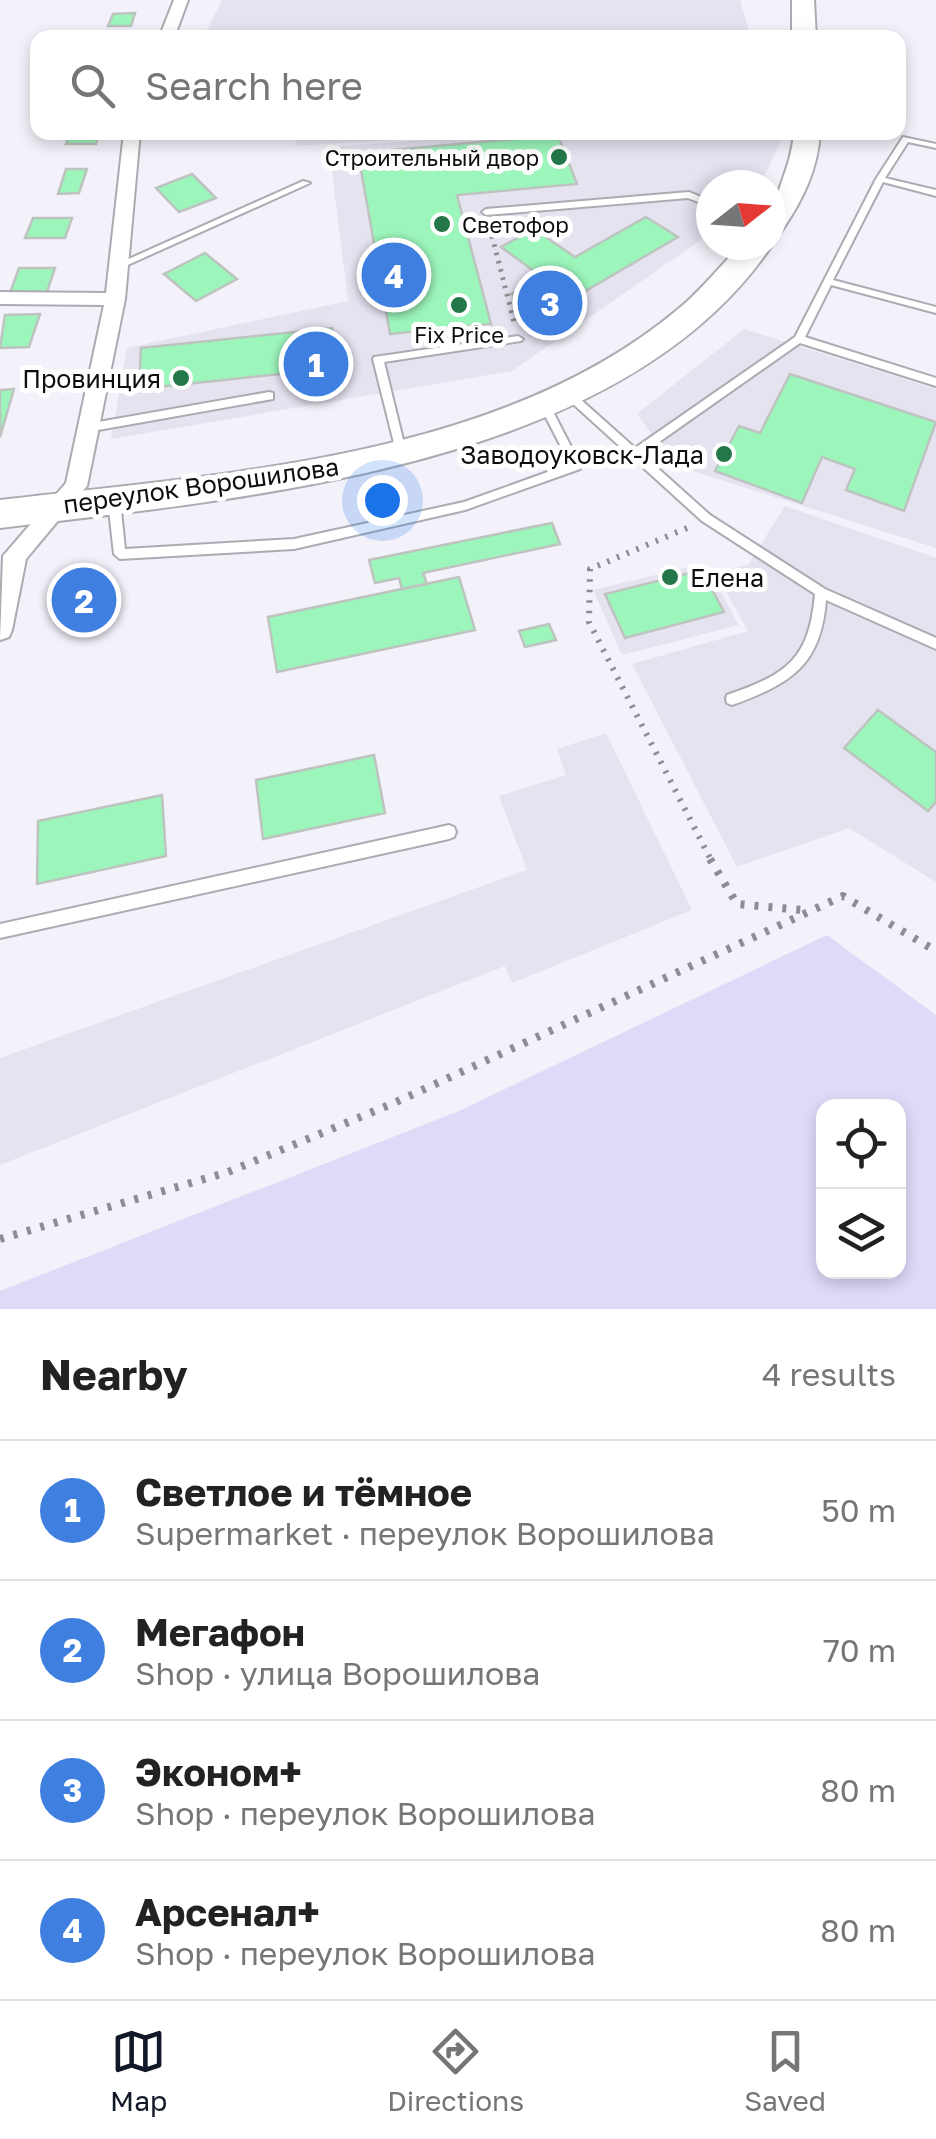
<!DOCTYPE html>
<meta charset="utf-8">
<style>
body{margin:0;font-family:"Golos Text",sans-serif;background:#f2f2f2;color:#222}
.controls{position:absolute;right:30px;bottom:30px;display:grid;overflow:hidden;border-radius:20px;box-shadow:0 5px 15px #0003}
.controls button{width:90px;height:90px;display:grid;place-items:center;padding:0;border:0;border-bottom:2px solid #e0e0e0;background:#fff;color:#222;font:50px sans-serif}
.compass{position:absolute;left:696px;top:170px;width:90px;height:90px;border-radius:50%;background:#fff;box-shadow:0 5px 15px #0003;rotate:73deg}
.you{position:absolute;left:382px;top:500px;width:35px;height:35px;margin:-25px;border:8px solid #fff;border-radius:50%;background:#1a73e8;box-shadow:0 0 0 15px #1a73e833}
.badge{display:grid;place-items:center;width:65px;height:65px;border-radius:50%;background:#111827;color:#fff;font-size:32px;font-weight:700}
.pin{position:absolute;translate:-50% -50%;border:5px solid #fff;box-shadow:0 2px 10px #0006}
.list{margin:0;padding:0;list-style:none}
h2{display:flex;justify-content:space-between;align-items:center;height:130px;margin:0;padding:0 40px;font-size:42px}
h2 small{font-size:32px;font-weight:400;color:#767676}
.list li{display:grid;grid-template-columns:65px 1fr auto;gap:30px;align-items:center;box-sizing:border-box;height:140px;padding:0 40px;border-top:2px solid #e0e0e0}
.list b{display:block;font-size:38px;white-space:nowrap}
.list p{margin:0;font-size:32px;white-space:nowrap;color:#767676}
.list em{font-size:32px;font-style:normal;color:#767676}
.icon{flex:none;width:55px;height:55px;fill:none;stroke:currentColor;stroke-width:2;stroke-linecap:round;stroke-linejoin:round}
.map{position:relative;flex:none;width:936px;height:1309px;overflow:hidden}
.search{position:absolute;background:#fff;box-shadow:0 5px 15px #0003;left:30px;right:30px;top:30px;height:110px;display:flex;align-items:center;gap:25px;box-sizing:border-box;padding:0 35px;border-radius:20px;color:#767676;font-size:38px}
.sheet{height:690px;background:#fff}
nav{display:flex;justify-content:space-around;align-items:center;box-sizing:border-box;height:140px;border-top:2px solid #e0e0e0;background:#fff;font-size:28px;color:#767676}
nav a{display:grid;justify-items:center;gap:5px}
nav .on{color:#111827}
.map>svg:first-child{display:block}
.built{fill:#e6e3f1}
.green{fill:#e0daf9;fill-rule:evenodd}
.building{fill:#9cf5bb;stroke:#bdc4bf;stroke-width:2.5}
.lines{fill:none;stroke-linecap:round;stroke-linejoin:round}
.service-casing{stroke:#acabb2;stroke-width:4}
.minor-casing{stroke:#acabb2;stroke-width:4}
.primary-casing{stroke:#acabb2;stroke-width:4}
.path-far2{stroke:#8f8d93;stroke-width:5;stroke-dasharray:2.5 6;stroke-linecap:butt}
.path-far1{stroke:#8f8d93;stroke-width:6;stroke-dasharray:2.5 8;stroke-linecap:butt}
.path{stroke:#8f8d93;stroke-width:8;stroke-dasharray:4 10;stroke-linecap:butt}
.service{fill:#fff;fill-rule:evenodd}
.minor{fill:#fff;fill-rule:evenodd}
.primary{fill:#fff;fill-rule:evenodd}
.poi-dot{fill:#237749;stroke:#fff;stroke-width:4}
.labels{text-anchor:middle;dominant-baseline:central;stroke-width:10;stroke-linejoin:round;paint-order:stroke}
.far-poi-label{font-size:22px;fill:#0e0e10;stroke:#fff;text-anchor:end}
.poi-label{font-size:25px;fill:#0e0e10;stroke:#fff;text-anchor:end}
.street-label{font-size:25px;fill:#0e0e10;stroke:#fff}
</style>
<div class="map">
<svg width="936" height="1309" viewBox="0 0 936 1309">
<rect width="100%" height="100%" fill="#f3f1f9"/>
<path class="built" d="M222,0H740L751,37H203Z
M539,132L785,133L760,185H711V233L512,371L111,439L127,348L348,301L329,147Z
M297,133V132L504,133L295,146Z
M744,329L936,389V548L674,465L637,414Z
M785,506L936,558V882L849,828L737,867L632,664L748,631L715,572L748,565Z
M705,563L739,625L622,655L593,590Z
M606,733L692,910L512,983L505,966L0,1165V1058L527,870L499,796L566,775L557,749Z"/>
<path class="green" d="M827,935L936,1015V1309H0V1291L459,1111ZM898,1106V1272H824V1106Z"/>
<path class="building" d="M135,13L131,26H108L113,14Z
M70,132H100L96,144H66Z
M558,135L577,184L457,195L491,324L390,334L358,153Z
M66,169H87L79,193L58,194Z
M192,174L216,198L179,212L156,188Z
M646,217L678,237L541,317L511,294L542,277L501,247L534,229L575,257Z
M33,218H72L65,238H25Z
M205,253L237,279L196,301L164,274Z
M19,268H55L47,292L10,293Z
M40,314L29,347L0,348L5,315Z
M332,328L337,368L139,389L141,348Z
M790,374L936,422L904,511L846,490L855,469L822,457L802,503L715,471L739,426L760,433Z
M14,389L0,437V390Z
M552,523L560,544L423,573L427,584L402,589L399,578L375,583L369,560Z
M702,570L724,612L625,638L605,594Z
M459,577L475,630L277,672L268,617Z
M74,582L109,603L94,618L59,596Z
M549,624L556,640L525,647L519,631Z
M878,710L936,752V802L928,811L844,748Z
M374,755L385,813L263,839L256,780Z
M162,795L166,856L37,884L38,821Z"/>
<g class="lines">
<defs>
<path id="service" d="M903,137L936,144V148L908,142L885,178L936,190V196L883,182L833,280L936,307V313L831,285L805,337L936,378V386L800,343L642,454L710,515L825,589L936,638V649L826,600C821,666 790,684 732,705L727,703L726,699L727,695C787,674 809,660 815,594L702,521L561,393L566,389L570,390L635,448L795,337L876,179Z
M303,181L310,183L121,268H115L113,266Z
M689,192L711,201V207L688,198L486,215L482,212L486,209Z
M518,336L523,339L521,341L384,362L406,452L405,455H397L373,359L374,357Z
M269,392L273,393V399L87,432L82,428L87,424Z
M544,400L549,404L581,466L580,469L465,510L294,549L120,559L114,554L108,501L114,497L120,501L125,549L294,539L464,502L570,464L539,404Z
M449,825L454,827L456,832L454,837L449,839L0,938V924Z"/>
<path id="minor" d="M174,0H188L174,38H159Z
M124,132H140L125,299L87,486L26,559L12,630L9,637L0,640L3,556L66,483L104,305L0,304V292L106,293Z"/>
<path id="primary" d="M792,0H814L816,38H792Z
M794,132H820C818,170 802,201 781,232L771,235C771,193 791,173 794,132Z
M741,245H772C622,469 243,498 0,528V500C221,474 499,459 677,310C700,292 720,266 741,245Z"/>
</defs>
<use href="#service" class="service-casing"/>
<use href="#minor" class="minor-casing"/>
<use href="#primary" class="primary-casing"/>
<path class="path-far2" d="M490,228L514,322"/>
<path class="path-far1" d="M687,528L590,569L589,622L712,862"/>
<path class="path" d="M710,859L737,904L802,910
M0,1239L228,1172L394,1103L843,896L936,951"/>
<use href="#service" class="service"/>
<use href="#minor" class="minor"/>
<use href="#primary" class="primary"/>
</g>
<g class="poi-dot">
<circle cx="559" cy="157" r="10"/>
<circle cx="442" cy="224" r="10"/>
<circle cx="459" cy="305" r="10"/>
<circle cx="181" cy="378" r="10"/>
<circle cx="724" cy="454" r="10"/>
<circle cx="670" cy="577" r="10"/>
</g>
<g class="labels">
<g class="far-poi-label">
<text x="539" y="157">Строительный двор</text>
<text x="462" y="224" text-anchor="start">Светофор</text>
<text x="459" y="334" text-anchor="middle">Fix Price</text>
</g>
<g class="poi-label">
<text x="161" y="378">Провинция</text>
<text x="704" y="454">Заводоуковск-Лада</text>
<text x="690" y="577" text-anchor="start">Елена</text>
</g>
<g class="street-label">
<text transform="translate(201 485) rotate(-8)">переулок Ворошилова</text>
</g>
</g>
</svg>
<div class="controls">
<button><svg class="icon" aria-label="locate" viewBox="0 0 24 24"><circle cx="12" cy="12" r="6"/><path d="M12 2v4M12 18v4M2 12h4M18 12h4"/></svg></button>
<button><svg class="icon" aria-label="layers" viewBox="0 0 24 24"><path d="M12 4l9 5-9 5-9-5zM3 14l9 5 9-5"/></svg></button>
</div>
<svg class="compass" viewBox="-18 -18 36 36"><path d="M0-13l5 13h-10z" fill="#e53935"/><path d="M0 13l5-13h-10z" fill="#767676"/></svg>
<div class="you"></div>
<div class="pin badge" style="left:316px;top:364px;background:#3f7fe0">1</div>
<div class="pin badge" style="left:84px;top:600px;background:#3f7fe0">2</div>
<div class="pin badge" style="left:550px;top:303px;background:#3f7fe0">3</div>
<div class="pin badge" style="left:394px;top:275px;background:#3f7fe0">4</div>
<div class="search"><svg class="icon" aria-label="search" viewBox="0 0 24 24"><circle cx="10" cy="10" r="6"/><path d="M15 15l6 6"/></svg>Search here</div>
</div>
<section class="sheet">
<h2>Nearby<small>4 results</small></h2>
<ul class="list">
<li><span class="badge" style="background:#3f7fe0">1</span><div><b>Светлое и тёмное</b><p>Supermarket · переулок Ворошилова</p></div><em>50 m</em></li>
<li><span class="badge" style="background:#3f7fe0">2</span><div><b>Мегафон</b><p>Shop · улица Ворошилова</p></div><em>70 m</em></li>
<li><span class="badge" style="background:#3f7fe0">3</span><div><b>Эконом+</b><p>Shop · переулок Ворошилова</p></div><em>80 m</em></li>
<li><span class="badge" style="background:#3f7fe0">4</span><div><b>Арсенал+</b><p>Shop · переулок Ворошилова</p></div><em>80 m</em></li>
</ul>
</section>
<nav>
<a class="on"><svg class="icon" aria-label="map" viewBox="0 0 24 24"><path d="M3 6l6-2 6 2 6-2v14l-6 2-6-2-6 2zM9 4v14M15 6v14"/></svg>Map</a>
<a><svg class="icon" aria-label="directions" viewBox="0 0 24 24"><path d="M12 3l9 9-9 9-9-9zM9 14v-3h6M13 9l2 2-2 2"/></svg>Directions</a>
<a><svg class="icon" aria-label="saved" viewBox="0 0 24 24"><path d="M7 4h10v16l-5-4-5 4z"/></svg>Saved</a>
</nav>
